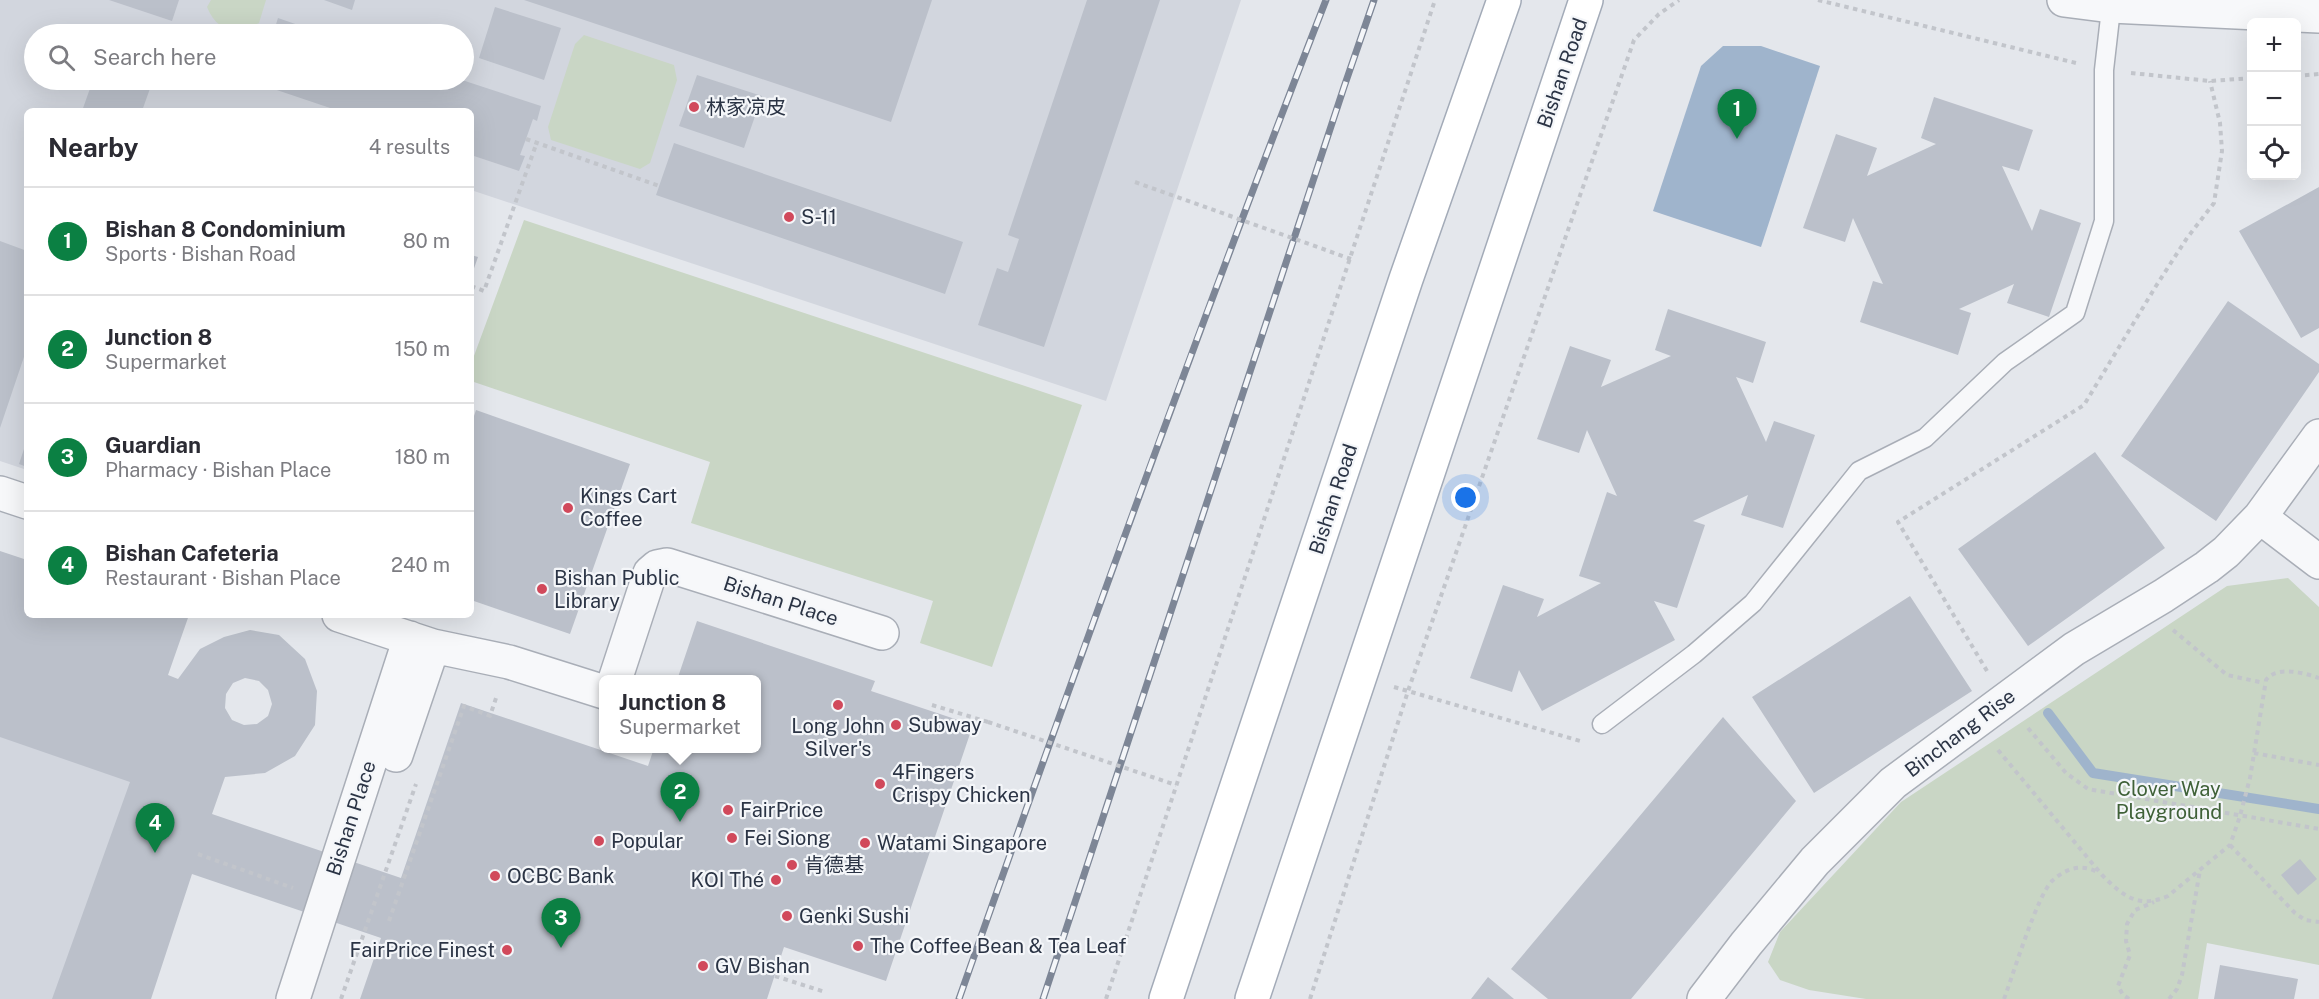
<!DOCTYPE html>
<meta charset="utf-8">
<style>
body{margin:0;font-family:"Public Sans","Noto Sans SC",sans-serif;background:#f7f7f7;color:#2b2b33}
.controls{position:absolute;right:18px;top:18px;display:grid;overflow:hidden;border-radius:9px;box-shadow:0 6px 24px #0002}
.controls button{width:54px;height:54px;display:grid;place-items:center;padding:0;border:0;border-bottom:2px solid #e1e1e2;background:#fff;color:#2b2b33;font:30px sans-serif}
.you{position:absolute;left:1466px;top:498px;width:21px;height:21px;margin:-15px;border:4px solid #fff;border-radius:50%;background:#1a73e8;box-shadow:0 0 0 9px #1a73e833}
.badge{display:grid;place-items:center;width:39px;height:39px;border-radius:50%;background:#0b8043;color:#fff;font-size:20px;font-weight:700}
.pin{position:absolute;translate:-50% -50px;filter:drop-shadow(0 2px 3px #0008)}
.pin::after{content:'';position:absolute;top:32px;width:21px;height:18px;background:inherit;clip-path:polygon(0 0,100% 0,50% 100%)}
.popup{position:absolute;left:599px;top:675px;width:162px;height:78px;box-sizing:border-box;display:grid;place-content:center;border-radius:9px;background:#fff;filter:drop-shadow(0 2px 4px #0005);font-size:20px;white-space:nowrap;color:#7c7c81}
.popup b{font-size:22px;color:#2b2b33}
.popup::after{content:'';position:absolute;left:50%;top:100%;margin-left:-12px;border:12px solid transparent;border-top-color:#fff}
.list{margin:0;padding:0;list-style:none}
h2{display:flex;justify-content:space-between;align-items:center;height:78px;margin:0;padding:0 24px;font-size:26px}
h2 small{font-size:20px;font-weight:400;color:#7c7c81}
.list li{display:grid;grid-template-columns:39px 1fr auto;gap:18px;align-items:center;box-sizing:border-box;height:108px;padding:0 24px;border-top:2px solid #e1e1e2}
.list b{display:block;font-size:22px;white-space:nowrap}
.list p{margin:0;font-size:20px;white-space:nowrap;color:#7c7c81}
.list em{font-size:20px;font-style:normal;color:#7c7c81}
.icon{flex:none;width:33px;height:33px;fill:none;stroke:currentColor;stroke-width:2;stroke-linecap:round;stroke-linejoin:round}
.map{position:relative;flex:none;width:2319px;height:999px;overflow:hidden}
.search{position:absolute;background:#fff;box-shadow:0 6px 24px #0002;left:24px;top:24px;width:450px;height:66px;display:flex;align-items:center;gap:15px;box-sizing:border-box;padding:0 21px;border-radius:33px;color:#7c7c81;font-size:22px}
.panel{position:absolute;background:#fff;box-shadow:0 6px 24px #0002;left:24px;top:108px;width:450px;height:510px;border-radius:9px}
.map>svg:first-child{display:block}
.built{fill:#d2d6de;fill-rule:evenodd}
.green{fill:#c9d6c5}
.water{fill:#9fb4cc}
.lines{fill:none;stroke-linecap:round;stroke-linejoin:round}
.stream{stroke:#9fb4cc;stroke-width:10}
.building{fill:#bbc0ca;fill-rule:evenodd}
.service-casing{stroke:#a9aeb7;stroke-width:21}
.minor-casing{stroke:#a9aeb7;stroke-width:36}
.tertiary-casing{stroke:#a9aeb7;stroke-width:36}
.primary-casing{stroke:#a3abb8;stroke-width:36}
.path{stroke:#c2c5cb;stroke-width:4;stroke-dasharray:4.5 4.5;stroke-linecap:butt}
.service{stroke:#f7f8fa;stroke-width:18}
.minor{stroke:#f7f8fa;stroke-width:33}
.tertiary{stroke:#f7f8fa;stroke-width:33}
.primary{stroke:#fff;stroke-width:33}
.rail-casing{stroke:#7d8696;stroke-width:7}
.rail{stroke:#f4f6f9;stroke-width:4.5;stroke-dasharray:14;stroke-linecap:butt}
.path-bridge{stroke:#c2c5cb;stroke-width:4;stroke-dasharray:4.5 4.5;stroke-linecap:butt}
.poi-dot{fill:#d1495b;stroke:#f4f6f9;stroke-width:2}
.labels{text-anchor:middle;dominant-baseline:central;stroke-width:4.5;stroke-linejoin:round;paint-order:stroke}
.street-label{font-size:20px;fill:#2b3445;stroke:#f4f6f9}
.poi-label{font-size:20px;fill:#2b3445;stroke:#f4f6f9;text-anchor:start}
.park-label{font-size:20px;fill:#3f6138;stroke:#f4f6f9}
</style>
<div class="map">
<svg width="2319" height="999" viewBox="0 0 2319 999">
<rect width="100%" height="100%" fill="#e4e7ec"/>
<path class="built" d="M0,0H1241L1106,401L471,190V111H27V470L0,461ZM34,34H464V80H34Z
M0,624L153,746L69,999H0Z"/>
<path class="green" d="M211,0H266L259,23C236,35 218,33 207,7Z
M584,35L674,65L677,80L650,163L640,169L551,140L548,127L575,44Z
M524,220L1082,405L992,667L920,643L933,601L691,523L710,462L471,381V364Z
M2288,578L2319,607V965L2207,943L2198,999H1866L1809,990L1780,980L1768,962L1780,932L1901,802L2227,586Z"/>
<path class="water" d="M1723,46H1761L1820,66L1761,247L1653,211L1701,66Z"/>
<g class="lines">
<path class="stream" d="M2048,713L2093,773L2319,809"/>
</g>
<path class="building" d="M109,0H179L172,21Z
M324,0H355L352,10Z
M524,0H932L891,122Z
M1087,0H1160L1044,347L978,325L997,268L1008,272L1019,239L1008,235Z
M495,7L561,28L544,80L479,58Z
M278,18L324,34H273Z
M697,75L762,96L744,148L679,126Z
M93,80H153L142,111H82Z
M257,80H462L541,106L537,121L533,119L526,139L520,155L525,156L519,171L471,155V111H339L256,83Z
M1934,97L2033,130L2019,171L2002,166L2032,231L2040,209L2081,223L2049,317L2007,303L2014,284L1959,309L1971,313L1958,355L1860,322L1873,281L1883,284L1853,218L1845,242L1803,228L1836,134L1877,148L1867,176L1936,144L1921,138Z
M674,143L963,242L945,294L656,195Z
M2319,187V328L2301,338L2239,231Z
M0,241L27,251V348L0,428Z
M471,255L478,257L471,277Z
M2228,301L2319,364V372L2216,521L2121,456Z
M1668,309L1766,342L1753,383L1736,377L1766,442L1774,421L1815,435L1783,528L1741,515L1748,495L1693,521L1705,525L1677,608L1654,601L1675,640L1542,711L1519,670L1512,692L1470,678L1503,585L1544,599L1537,617L1601,583L1579,576L1607,492L1617,496L1587,430L1579,453L1537,439L1570,346L1611,360L1601,387L1671,356L1655,350Z
M476,410L630,464L570,634L471,600V425Z
M27,440V467L19,464Z
M2095,452L2165,548L2028,646L1958,549Z
M0,551L27,560V615H189L168,675L178,679L200,649L224,637L250,630L279,635L305,659L317,691L315,725L295,756L265,773L225,777L212,814L401,878L461,703L648,766L654,748H756V680H677L697,621L875,681L871,691L973,725L886,981L784,947L767,999H360L381,938L192,874L151,999H52L130,782L0,737ZM245,678L259,681L268,690L272,704L268,716L257,724L244,725L232,720L225,708L226,694L233,683Z
M1910,596L1972,691L1814,793L1752,697Z
M1723,717L1796,801L1631,999H1548L1511,969Z
M2300,859L2317,879L2298,895L2281,875Z
M2220,965L2298,979L2294,999H2214Z
M1488,977L1514,999H1471Z"/>
<g class="lines">
<defs>
<path id="service" d="M1602,724L1694,654L1753,603L1859,471L1925,438L2005,362L2075,313L2104,221V70L2112,0"/>
<path id="minor" d="M0,493L27,502
M2260,517L2319,562
M339,615L433,646L509,662L604,692
M615,680L650,573L657,567L667,565L882,633
M396,755L433,646
M293,999L410,638
M1704,999L1746,944L1815,861L1893,783L2074,649L2163,596L2207,567L2226,552L2260,517L2319,436"/>
<path id="tertiary" d="M2064,0L2111,6L2319,16"/>
<path id="primary" d="M1166,999L1406,279L1504,0
M1252,999L1586,0"/>
</defs>
<use href="#service" class="service-casing"/>
<use href="#minor" class="minor-casing"/>
<use href="#tertiary" class="tertiary-casing"/>
<use href="#primary" class="primary-casing"/>
<path class="path" d="M1818,0L2076,63
M2131,73L2210,81L2252,78
M2296,76L2319,74
M526,139L659,186
M471,286L484,291L537,142
M2173,630L2227,675L2264,683
M1987,671L1898,522L2084,405L2156,286L2187,238L2214,203L2222,151L2220,123L2210,81
M1394,687L1580,741
M932,705L988,722
M2028,728L2066,773L2088,789L2319,829
M1998,750L2102,875C2123,896 2138,909 2168,896L2230,845L2240,816L2250,778L2266,680C2277,665 2304,673 2319,678
M2254,753L2319,765
M2230,845L2295,913L2305,920L2319,922
M198,854L293,888
M389,921L464,706L490,716L497,695
M775,976L825,992
M341,999L416,784
M1106,999L1435,0
M1310,999L1408,691L1634,40L1659,14L1679,0
M2004,999C2013,975 2037,896 2052,881C2066,868 2082,863 2099,873
M2129,999L2123,995L2118,986L2130,955L2126,941L2127,924L2135,910L2154,902
M2169,999L2177,989L2182,975L2200,870"/>
<use href="#service" class="service"/>
<use href="#minor" class="minor"/>
<use href="#tertiary" class="tertiary"/>
<use href="#primary" class="primary"/>
<defs>
<path id="rail" d="M959,999C1077,664 1197,331 1326,0
M1043,999L1344,87L1374,0"/>
</defs>
<use href="#rail" class="rail-casing"/>
<use href="#rail" class="rail"/>
<path class="path-bridge" d="M1135,182L1351,259
M988,722L1176,785"/>
</g>
<g class="poi-dot">
<circle cx="694" cy="107" r="6"/>
<circle cx="789" cy="217" r="6"/>
<circle cx="568" cy="508" r="6"/>
<circle cx="542" cy="589" r="6"/>
<circle cx="838" cy="705" r="6"/>
<circle cx="896" cy="725" r="6"/>
<circle cx="880" cy="784" r="6"/>
<circle cx="728" cy="810" r="6"/>
<circle cx="732" cy="838" r="6"/>
<circle cx="599" cy="841" r="6"/>
<circle cx="865" cy="843" r="6"/>
<circle cx="792" cy="865" r="6"/>
<circle cx="495" cy="876" r="6"/>
<circle cx="776" cy="880" r="6"/>
<circle cx="787" cy="916" r="6"/>
<circle cx="858" cy="946" r="6"/>
<circle cx="507" cy="950" r="6"/>
<circle cx="703" cy="966" r="6"/>
</g>
<g class="labels">
<g class="street-label">
<text transform="translate(1562 73) rotate(-71)">Bishan Road</text>
<text transform="translate(1333 499) rotate(-72)">Bishan Road</text>
<text transform="translate(781 601) rotate(18)">Bishan Place</text>
<text transform="translate(1960 733) rotate(-37)">Binchang Rise</text>
<text transform="translate(351 818) rotate(-72)">Bishan Place</text>
</g>
<g class="poi-label">
<text x="706" y="107">林家凉皮</text>
<text x="801" y="217">S-11</text>
<text x="580" y="496">Kings Cart<tspan x="580" dy="23">Coffee</tspan></text>
<text x="554" y="578">Bishan Public<tspan x="554" dy="23">Library</tspan></text>
<text x="908" y="725">Subway</text>
<text x="838" y="726" text-anchor="middle">Long John<tspan x="838" dy="23">Silver's</tspan></text>
<text x="892" y="772">4Fingers<tspan x="892" dy="23">Crispy Chicken</tspan></text>
<text x="740" y="810">FairPrice</text>
<text x="744" y="838">Fei Siong</text>
<text x="611" y="841">Popular</text>
<text x="877" y="843">Watami Singapore</text>
<text x="804" y="865">肯德基</text>
<text x="507" y="876">OCBC Bank</text>
<text x="764" y="880" text-anchor="end">KOI Thé</text>
<text x="799" y="916">Genki Sushi</text>
<text x="870" y="946">The Coffee Bean &amp; Tea Leaf</text>
<text x="495" y="950" text-anchor="end">FairPrice Finest</text>
<text x="715" y="966">GV Bishan</text>
</g>
<g class="park-label">
<text x="2169" y="789">Clover Way<tspan x="2169" dy="23">Playground</tspan></text>
</g>
</g>
</svg>
<div class="controls">
<button>+</button>
<button>−</button>
<button><svg class="icon" aria-label="locate" viewBox="0 0 24 24"><circle cx="12" cy="12" r="6"/><path d="M12 2v4M12 18v4M2 12h4M18 12h4"/></svg></button>
</div>
<div class="you"></div>
<div class="pin badge" style="left:1737px;top:139px">1</div>
<div class="pin badge" style="left:680px;top:822px">2</div>
<div class="popup"><b>Junction 8</b>Supermarket</div>
<div class="pin badge" style="left:561px;top:948px">3</div>
<div class="pin badge" style="left:155px;top:853px">4</div>
<div class="search"><svg class="icon" aria-label="search" viewBox="0 0 24 24"><circle cx="10" cy="10" r="6"/><path d="M15 15l6 6"/></svg>Search here</div>
<section class="panel">
<h2>Nearby<small>4 results</small></h2>
<ul class="list">
<li><span class="badge">1</span><div><b>Bishan 8 Condominium</b><p>Sports · Bishan Road</p></div><em>80 m</em></li>
<li><span class="badge">2</span><div><b>Junction 8</b><p>Supermarket</p></div><em>150 m</em></li>
<li><span class="badge">3</span><div><b>Guardian</b><p>Pharmacy · Bishan Place</p></div><em>180 m</em></li>
<li><span class="badge">4</span><div><b>Bishan Cafeteria</b><p>Restaurant · Bishan Place</p></div><em>240 m</em></li>
</ul>
</section>
</div>
